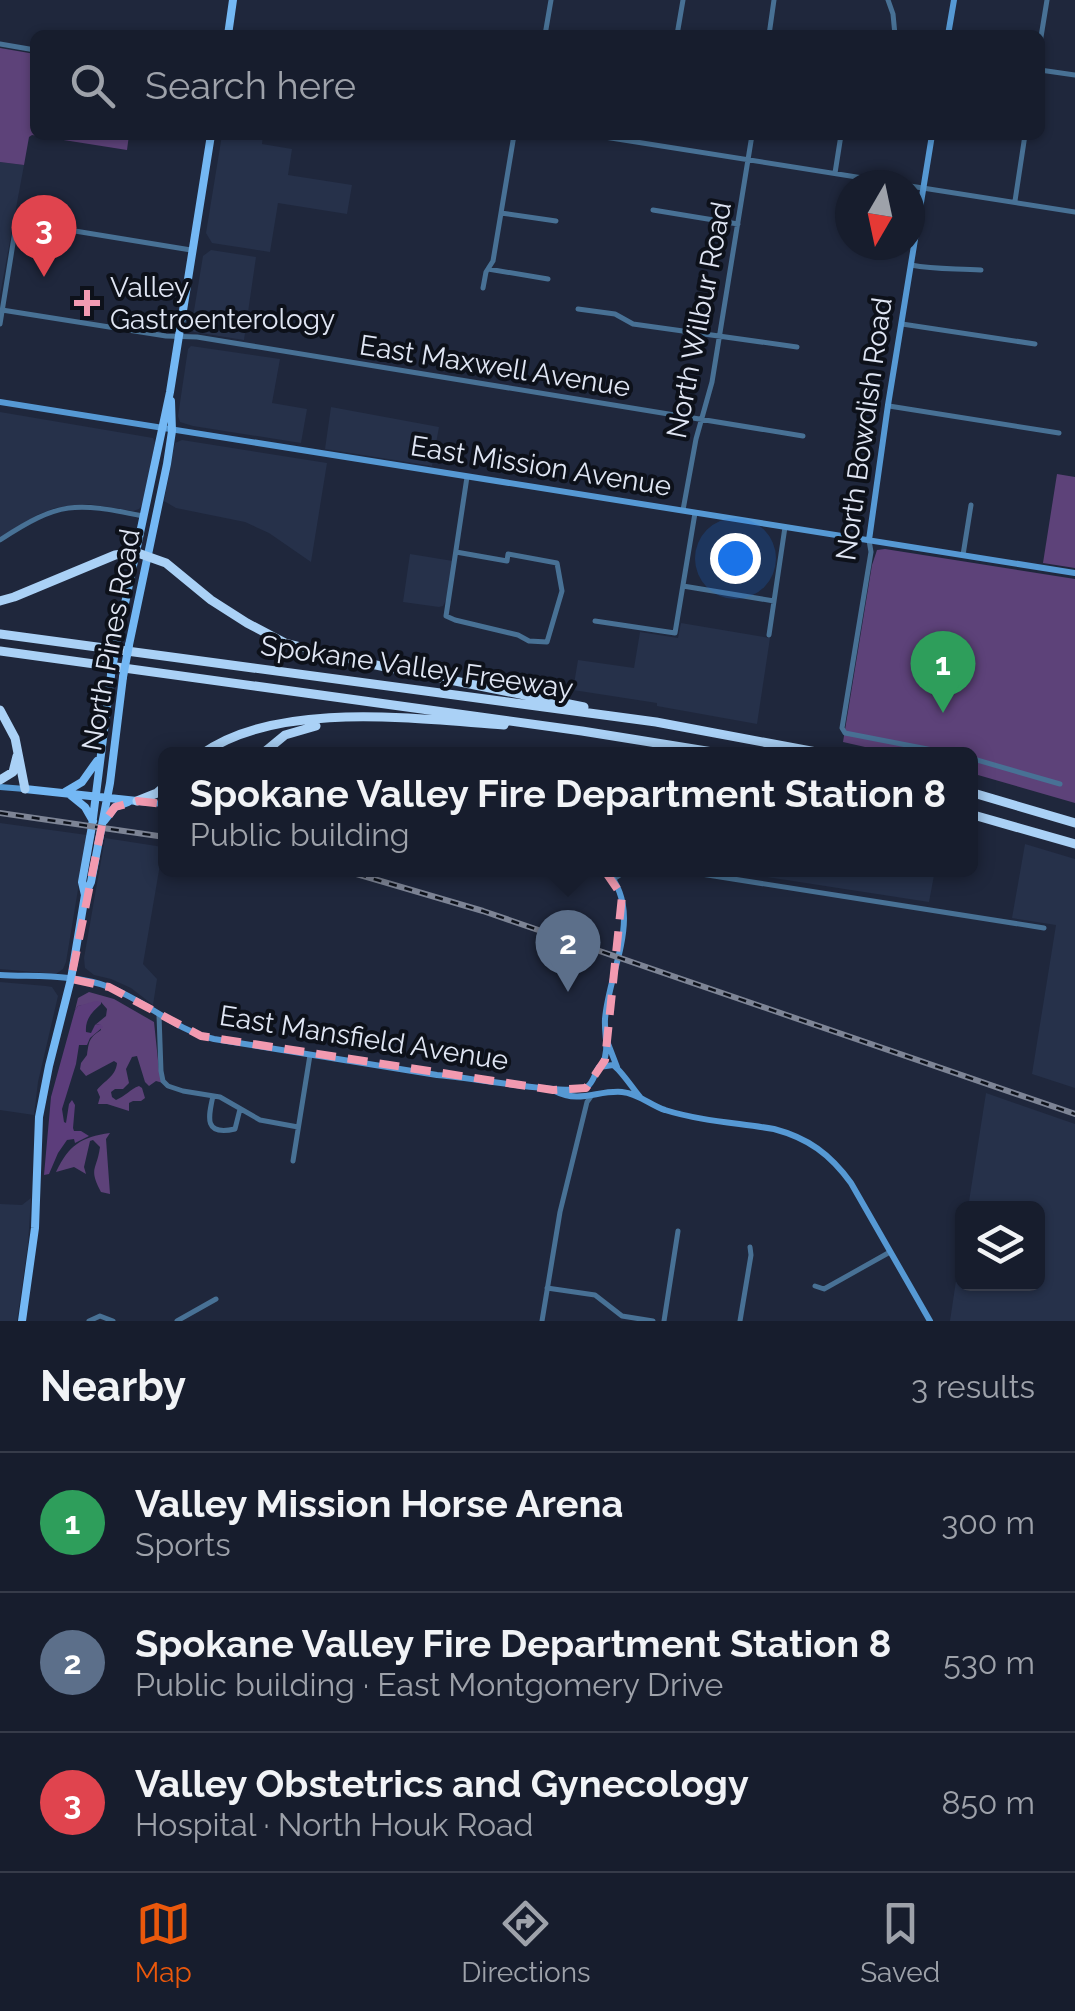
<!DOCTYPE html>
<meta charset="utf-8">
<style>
body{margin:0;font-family:Raleway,sans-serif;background:#242a39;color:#f1f3f6}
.controls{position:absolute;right:30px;bottom:30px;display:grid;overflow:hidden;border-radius:15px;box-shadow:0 2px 8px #0004}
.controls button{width:90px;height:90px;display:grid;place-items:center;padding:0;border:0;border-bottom:2px solid #363b49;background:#171d2d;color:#f1f3f6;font:50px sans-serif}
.compass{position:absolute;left:835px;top:170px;width:90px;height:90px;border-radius:50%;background:#171d2d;box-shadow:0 2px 8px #0004;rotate:189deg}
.you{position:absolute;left:735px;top:558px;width:35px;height:35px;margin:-25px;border:8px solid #fff;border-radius:50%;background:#1a73e8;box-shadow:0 0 0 15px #1a73e833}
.badge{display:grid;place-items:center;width:65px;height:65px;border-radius:50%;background:#ea580c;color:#fff;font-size:32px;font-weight:700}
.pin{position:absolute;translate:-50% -82px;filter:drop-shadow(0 2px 5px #0008)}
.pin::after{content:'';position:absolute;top:52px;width:35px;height:30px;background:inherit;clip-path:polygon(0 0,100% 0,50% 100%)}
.popup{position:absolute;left:158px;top:747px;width:820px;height:130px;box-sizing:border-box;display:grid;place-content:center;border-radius:15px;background:#171d2d;filter:drop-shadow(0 2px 8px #0005);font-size:32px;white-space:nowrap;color:#9ea2aa}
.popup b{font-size:38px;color:#f1f3f6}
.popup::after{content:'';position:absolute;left:50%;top:100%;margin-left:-20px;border:20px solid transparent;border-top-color:#171d2d}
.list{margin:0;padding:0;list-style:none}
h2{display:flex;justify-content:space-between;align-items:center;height:130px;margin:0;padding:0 40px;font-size:42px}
h2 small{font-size:32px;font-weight:400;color:#9ea2aa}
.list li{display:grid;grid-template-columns:65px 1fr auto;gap:30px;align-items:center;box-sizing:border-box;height:140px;padding:0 40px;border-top:2px solid #363b49}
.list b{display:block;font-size:38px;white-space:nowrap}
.list p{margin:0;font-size:32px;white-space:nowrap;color:#9ea2aa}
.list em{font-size:32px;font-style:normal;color:#9ea2aa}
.icon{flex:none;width:55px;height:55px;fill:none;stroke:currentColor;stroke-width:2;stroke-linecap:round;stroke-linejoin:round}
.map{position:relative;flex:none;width:1075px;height:1321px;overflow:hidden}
.search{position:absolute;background:#171d2d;box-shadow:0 2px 8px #0004;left:30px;right:30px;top:30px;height:110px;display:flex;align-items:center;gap:25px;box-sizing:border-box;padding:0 35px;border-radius:15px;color:#9ea2aa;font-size:38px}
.sheet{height:550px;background:#171d2d}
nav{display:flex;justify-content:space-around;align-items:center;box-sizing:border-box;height:140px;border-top:2px solid #363b49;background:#171d2d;font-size:28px;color:#9ea2aa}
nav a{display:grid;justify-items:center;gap:5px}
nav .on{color:#ea580c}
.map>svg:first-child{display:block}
.built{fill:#26314a}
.green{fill:#5d4279}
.forest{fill:#5c3d7b}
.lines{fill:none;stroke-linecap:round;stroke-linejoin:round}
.street{stroke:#487195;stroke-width:5}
.secondary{stroke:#5699d4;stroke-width:6}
.primary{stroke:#74b8f4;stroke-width:8}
.highway{stroke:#aad1f6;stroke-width:9}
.rail-casing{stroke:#7d8495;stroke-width:6}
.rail{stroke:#0d111a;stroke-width:2.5;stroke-dasharray:8;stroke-linecap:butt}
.primary-bridge{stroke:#74b8f4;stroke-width:8}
.marked{fill:none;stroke:#f29ab0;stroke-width:8;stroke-dasharray:20 12;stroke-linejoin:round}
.poi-dot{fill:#f29ab0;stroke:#0d111a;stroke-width:4}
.labels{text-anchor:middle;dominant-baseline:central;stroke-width:8;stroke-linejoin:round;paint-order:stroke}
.poi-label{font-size:28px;fill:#e0e6f4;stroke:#0d111a;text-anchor:start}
.street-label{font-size:28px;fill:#e0e6f4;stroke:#0d111a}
</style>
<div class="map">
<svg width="1075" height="1321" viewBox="0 0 1075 1321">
<rect width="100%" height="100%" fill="#1f273c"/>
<path class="built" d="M222,135H263L262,144L292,149L288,175L352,185L347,214L278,203L270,252L212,243L206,233Z
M0,162L24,165L0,295Z
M211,250L256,257L244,340L194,332L191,329L203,256Z
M191,346L280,359L272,403L307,409L301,443L193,426L180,422L178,416L188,349Z
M331,407L439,427L432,466L325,449Z
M0,412L153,438L155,443L143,504L139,509L133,511L88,504L55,508L37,515L0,537Z
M182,440L327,463L311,562L269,533L245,522L176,508L164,501L174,447L175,443Z
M410,554L453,561L447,598L443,606L439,607L403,602Z
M681,623L770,638L757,724L657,706V703L573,690L578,660L634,668L640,632L678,638Z
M0,823L87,835L66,962L63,969L56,974L0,969Z
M105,838L163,847L143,964L157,979L153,1005L131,988L111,979L94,975L85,968L84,958Z
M1025,844L1075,859V1088L1032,1074L1056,925L1012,918Z
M734,870H935L929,902L734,872Z
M0,982L46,986L52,987L58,996L38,1082L34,1115L0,1110Z
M986,1093L1075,1124V1321H950L962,1241V1284H1038V1208H968Z
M31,1198L28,1244L17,1321H0V1204L22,1205Z"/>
<path class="green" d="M0,48L35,54V135H129L127,150L32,135L29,137L24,165L0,162Z
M1057,474L1075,477V568L1043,563Z
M885,549L1075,579V803L971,773L970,754H896L843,742L872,565L877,550Z
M89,992L114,999L154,1022L159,1070L163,1083L156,1081L149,1086L145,1082L137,1056L132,1057L126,1069L129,1083L123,1089H115L111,1092L112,1097L116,1100C126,1096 130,1089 139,1086L142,1088L145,1098L141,1101H133L129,1103V1111L107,1104H98L100,1097L97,1090C104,1081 116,1076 117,1063L114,1061L86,1076L80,1069L81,1063L87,1055C89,1041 89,1038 101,1030L100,1024L95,1025L106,1016L107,1009L101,1002L78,1006L75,1010L78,998Z
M110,1133L106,1139L110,1194L101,1192C88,1168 97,1170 100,1147L93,1140L90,1141L84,1167L86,1174L74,1167L56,1172C69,1145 81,1137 110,1133Z"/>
<path class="forest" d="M96,1001L101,1002V1004C92,1012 85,1019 86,1032L91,1033L95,1025L100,1024L103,1027L90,1038L87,1045H79L76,1064L62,1109L64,1122L66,1123L69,1104L72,1100L75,1105L73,1128L74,1131H81L89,1136L75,1143L74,1139L67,1140L58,1153L49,1174L44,1175L51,1097L75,1010L78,1006Z"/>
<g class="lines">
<path class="street" d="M888,0L893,14L895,35
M545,35L551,0
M677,35L683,0
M769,35L774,0
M1040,43L1047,0
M0,44L35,50
M1040,70L1075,75
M592,135L907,185
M835,173L841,135
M910,186L1075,212
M1015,201L1025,135
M653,210L738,224
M501,213L556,221
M911,265C936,270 957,268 981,270
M488,269L548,279
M483,288L486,272L493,261L514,135
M578,309L615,314L633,324L797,347
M2,310L166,336L197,337L803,436
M0,324L15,231L18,225L26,223L191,250
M902,324L1035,344
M889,406L1059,433
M683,510L696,439L712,382L752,135
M0,540C60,501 74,502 143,516
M869,540L871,552L842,728L845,733L953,754
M456,552L507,561L508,554L557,563L562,591L547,642L529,641L518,635L455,620L446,616L448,603L467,477
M963,555L971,505
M683,586L774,601
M595,621L675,633L695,513
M769,635L785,527
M970,758L1060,784
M676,870L1044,928
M614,879L627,870
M159,1015L161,1071L163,1081L168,1086L183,1091L220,1097L260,1120L298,1127
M213,1096C208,1118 204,1136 235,1129L240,1109
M293,1161L310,1055
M815,1286L824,1289L890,1252
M547,1288L595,1295L622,1316L653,1321
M89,1321L100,1316L113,1321
M177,1321L216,1299
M542,1321L560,1212L587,1102L592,1095
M664,1321L678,1231
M740,1321L751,1255L750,1247"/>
<path class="secondary" d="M948,35L954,0
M0,402L1075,573
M869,540L888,405L932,135
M0,787L25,789
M138,802L165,804
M0,975C35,977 76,974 109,987C146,1001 175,1030 214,1039L437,1075C462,1076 573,1097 587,1087C593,1083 595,1073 599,1067L613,1065C621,1070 633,1089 640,1097
M607,1041L617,1067
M602,1065C610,1050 604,1035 605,1019C609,969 645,913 606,870
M555,1091C580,1104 597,1090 622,1092C638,1093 651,1106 665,1110C700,1121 739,1123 774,1129C808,1138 830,1154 851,1183L930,1321"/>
<path class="primary" d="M228,35L233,0
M117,641L170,392L211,135
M129,645L167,464L172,431L171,401
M25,789L137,801
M65,792L82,782L97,761
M69,794L85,807L93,821
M104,821L115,807L128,802
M85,895L82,882L92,826L111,675
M22,1321L35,1228L39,1117L49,1066L71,979L85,895L91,882L110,783L123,677"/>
<path class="highway" d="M0,601L14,597L115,555L135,552L166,563L211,600L247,623L285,643L366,663L584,707
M0,634L656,722L827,754
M0,651L582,731L725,754
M0,710L15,738L25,789
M202,754C278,700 416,719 504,725
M262,754L285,735L316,726
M0,780L13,772L17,756
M970,792L1075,823
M137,801L157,793L165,786
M970,814L1075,844"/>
<defs>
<path id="rail" d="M0,813L165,837
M343,870L483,911L1075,1114"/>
</defs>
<use href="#rail" class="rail-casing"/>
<use href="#rail" class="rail"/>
<path class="primary-bridge" d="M111,675L117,641
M123,677L129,645"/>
</g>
<path class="marked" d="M137,801L576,851L598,861L622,896L605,1060L586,1088L553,1090L201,1036L109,987L71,979L102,825L115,807Z"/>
<path class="poi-dot" d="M82 288h10v10h10v10h-10v10h-10v-10h-10v-10h10z"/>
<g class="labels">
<g class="poi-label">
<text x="110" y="287">Valley<tspan x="110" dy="32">Gastroenterology</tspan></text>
</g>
<g class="street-label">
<text transform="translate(699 320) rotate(-79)">North Wilbur Road</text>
<text transform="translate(495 366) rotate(9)">East Maxwell Avenue</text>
<text transform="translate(864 429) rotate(-82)">North Bowdish Road</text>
<text transform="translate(541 466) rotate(9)">East Mission Avenue</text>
<text transform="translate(111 640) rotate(-80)">North Pines Road</text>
<text transform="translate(417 667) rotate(8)">Spokane Valley Freeway</text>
<text transform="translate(364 1038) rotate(9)">East Mansfield Avenue</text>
</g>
</g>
</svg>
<div class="controls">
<button><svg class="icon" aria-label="layers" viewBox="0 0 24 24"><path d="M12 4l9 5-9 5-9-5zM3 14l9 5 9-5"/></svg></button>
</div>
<svg class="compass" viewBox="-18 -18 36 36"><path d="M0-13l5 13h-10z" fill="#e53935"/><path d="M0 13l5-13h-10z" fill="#9ea2aa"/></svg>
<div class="you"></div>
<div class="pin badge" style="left:943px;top:713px;background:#2e9e5b">1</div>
<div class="pin badge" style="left:568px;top:992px;background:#5c6f8a">2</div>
<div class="popup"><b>Spokane Valley Fire Department Station 8</b>Public building</div>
<div class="pin badge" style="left:44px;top:277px;background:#e0444e">3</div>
<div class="search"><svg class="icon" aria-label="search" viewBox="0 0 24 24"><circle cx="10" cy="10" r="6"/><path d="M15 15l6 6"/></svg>Search here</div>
</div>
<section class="sheet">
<h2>Nearby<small>3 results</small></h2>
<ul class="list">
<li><span class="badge" style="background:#2e9e5b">1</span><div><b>Valley Mission Horse Arena</b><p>Sports</p></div><em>300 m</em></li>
<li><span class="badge" style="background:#5c6f8a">2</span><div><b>Spokane Valley Fire Department Station 8</b><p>Public building · East Montgomery Drive</p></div><em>530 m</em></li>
<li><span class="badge" style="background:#e0444e">3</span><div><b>Valley Obstetrics and Gynecology</b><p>Hospital · North Houk Road</p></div><em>850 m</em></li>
</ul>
</section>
<nav>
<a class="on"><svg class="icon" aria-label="map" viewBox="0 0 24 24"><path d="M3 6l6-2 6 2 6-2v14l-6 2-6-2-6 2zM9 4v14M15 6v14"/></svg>Map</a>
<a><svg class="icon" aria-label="directions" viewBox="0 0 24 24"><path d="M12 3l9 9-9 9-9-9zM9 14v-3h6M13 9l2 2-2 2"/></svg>Directions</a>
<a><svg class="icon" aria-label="saved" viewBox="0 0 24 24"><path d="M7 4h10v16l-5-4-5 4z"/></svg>Saved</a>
</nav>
